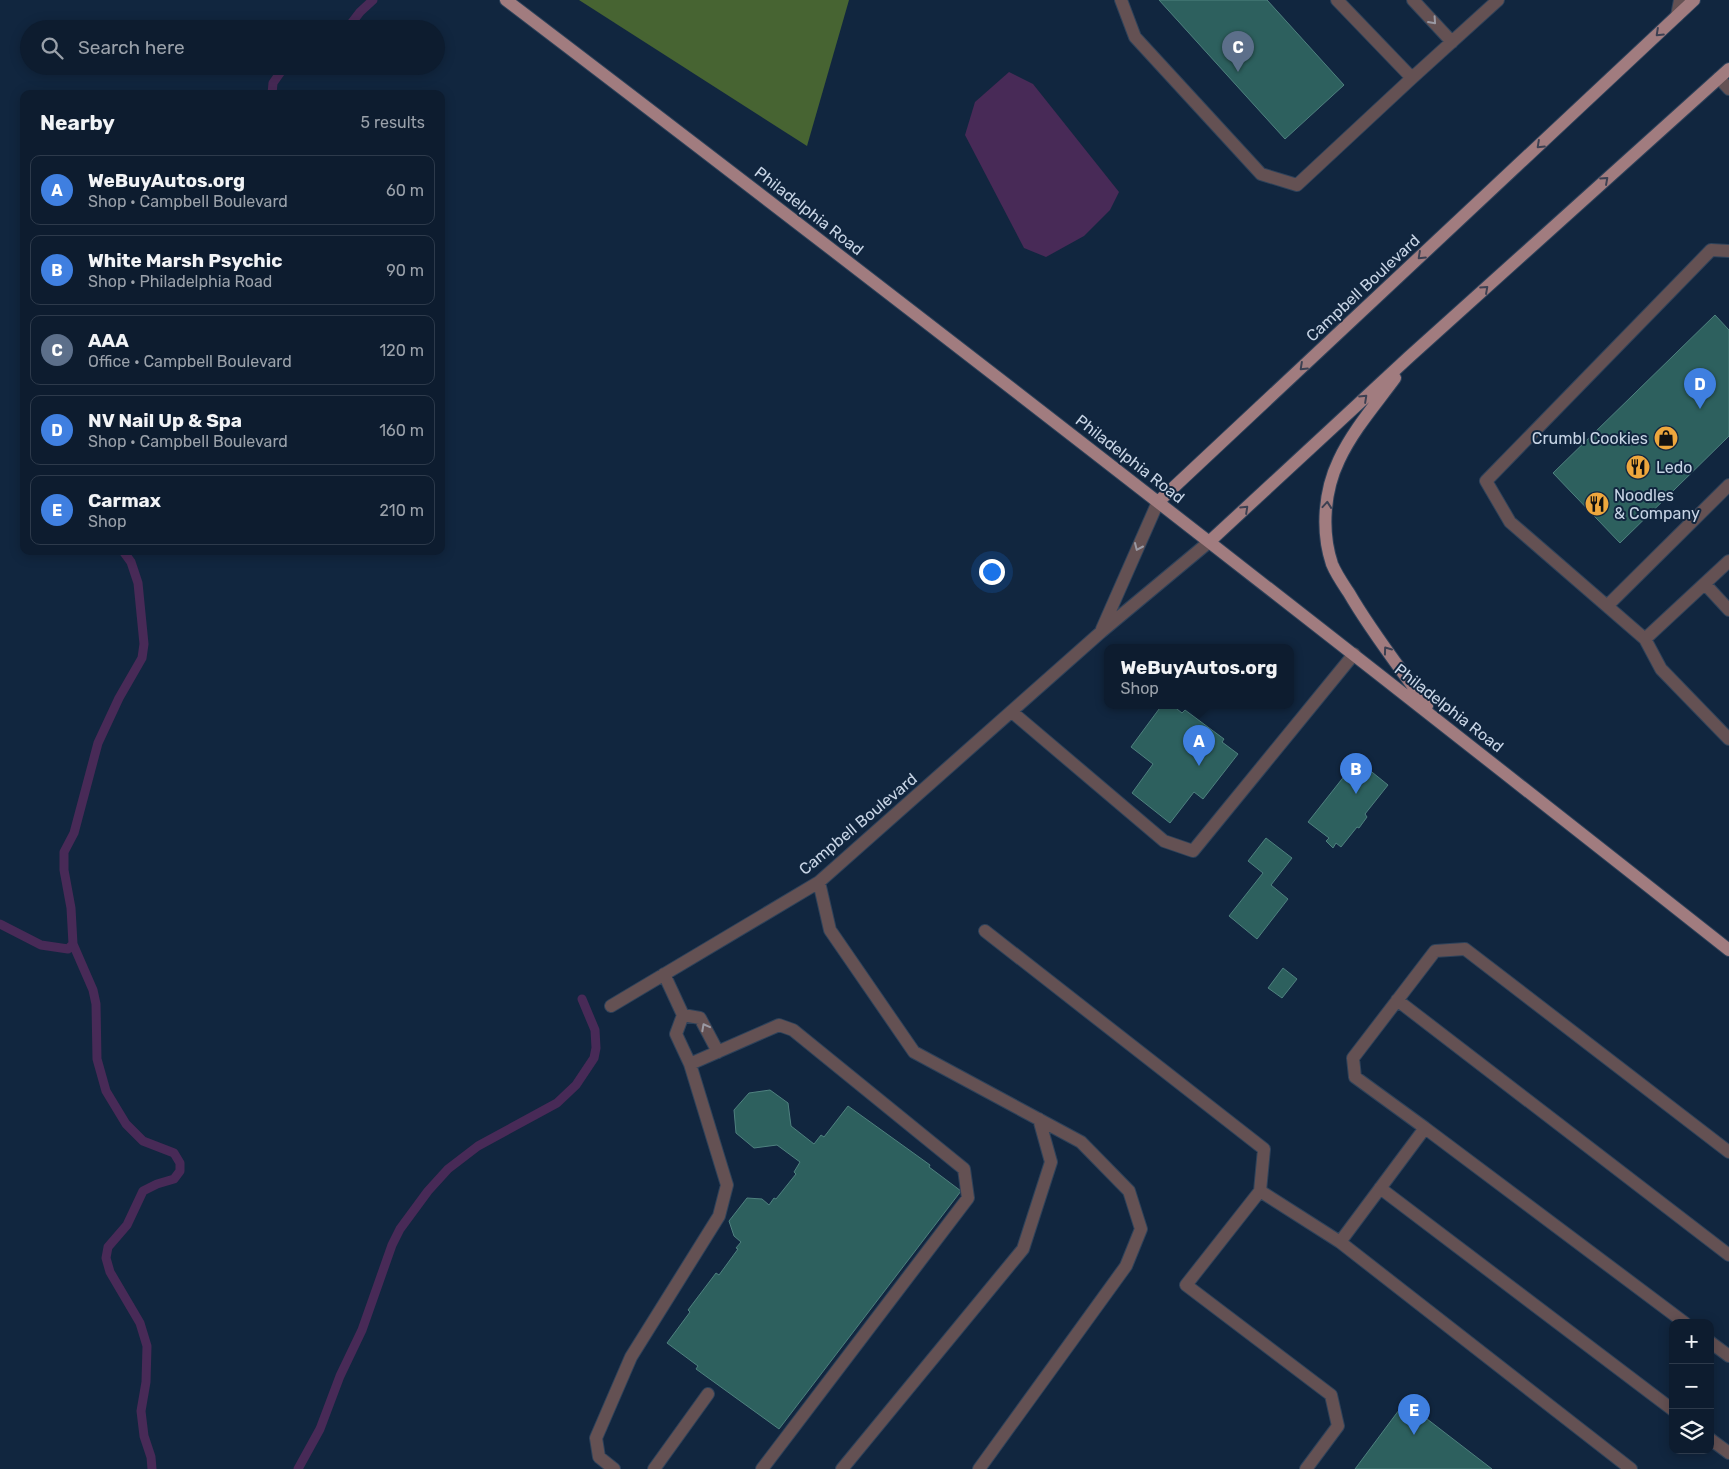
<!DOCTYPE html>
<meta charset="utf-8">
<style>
body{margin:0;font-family:Rubik,sans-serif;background:#1b293b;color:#f1f3f6}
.controls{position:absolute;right:15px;bottom:15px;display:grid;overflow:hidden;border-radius:10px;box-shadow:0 2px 12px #0003}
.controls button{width:45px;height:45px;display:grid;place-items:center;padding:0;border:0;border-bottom:1px solid #2d3a4b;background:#0d1c2f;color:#f1f3f6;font:25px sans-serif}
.you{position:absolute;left:991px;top:571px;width:18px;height:18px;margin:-12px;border:4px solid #fff;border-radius:50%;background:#1a73e8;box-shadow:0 0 0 8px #1a73e833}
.badge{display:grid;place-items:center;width:32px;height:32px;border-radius:50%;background:#eea73d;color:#fff;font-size:16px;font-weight:700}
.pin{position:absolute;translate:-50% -41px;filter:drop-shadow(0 1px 2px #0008)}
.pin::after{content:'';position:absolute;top:26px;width:18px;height:15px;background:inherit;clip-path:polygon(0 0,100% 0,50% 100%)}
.popup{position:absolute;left:1104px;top:644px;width:190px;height:65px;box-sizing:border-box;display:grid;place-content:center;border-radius:10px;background:#0d1c2f;filter:drop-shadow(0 1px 4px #0005);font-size:16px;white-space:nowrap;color:#9aa1aa}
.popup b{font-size:19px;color:#f1f3f6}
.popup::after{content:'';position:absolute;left:50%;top:100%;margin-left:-10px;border:10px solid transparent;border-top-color:#0d1c2f}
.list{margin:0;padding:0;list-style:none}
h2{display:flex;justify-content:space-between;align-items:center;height:65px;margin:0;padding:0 20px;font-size:21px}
h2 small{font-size:16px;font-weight:400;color:#9aa1aa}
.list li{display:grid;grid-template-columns:32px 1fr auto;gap:15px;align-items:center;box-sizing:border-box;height:70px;margin:0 10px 10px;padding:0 10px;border:1px solid #2d3a4b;border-radius:10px}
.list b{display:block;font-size:19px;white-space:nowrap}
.list p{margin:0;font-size:16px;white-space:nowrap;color:#9aa1aa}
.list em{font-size:16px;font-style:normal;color:#9aa1aa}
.icon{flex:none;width:28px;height:28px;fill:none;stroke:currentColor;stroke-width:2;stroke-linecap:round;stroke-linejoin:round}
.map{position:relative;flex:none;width:1729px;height:1469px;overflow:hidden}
.search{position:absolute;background:#0d1c2f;box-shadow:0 2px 12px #0003;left:20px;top:20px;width:425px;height:55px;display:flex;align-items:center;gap:12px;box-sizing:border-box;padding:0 18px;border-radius:28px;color:#9aa1aa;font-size:19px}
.panel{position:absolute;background:#0d1c2f;box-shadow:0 2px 12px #0003;left:20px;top:90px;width:425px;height:465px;border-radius:10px}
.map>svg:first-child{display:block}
.forest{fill:#476432}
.water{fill:#482a57}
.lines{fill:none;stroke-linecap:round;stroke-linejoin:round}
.stream{stroke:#482a57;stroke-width:9}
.building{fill:#2d605e;stroke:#4f817f}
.minor-casing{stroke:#2e425a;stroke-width:14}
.major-casing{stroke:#2e425a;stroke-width:14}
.minor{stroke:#645153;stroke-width:12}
.major{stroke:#a17c7f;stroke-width:12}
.oneway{stroke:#9a99a3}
.oneway2{stroke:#3c4052}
.labels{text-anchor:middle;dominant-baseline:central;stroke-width:4;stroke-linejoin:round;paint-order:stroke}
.street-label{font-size:16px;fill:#c7d4e5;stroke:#11263f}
.poi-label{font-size:16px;fill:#c7d4e5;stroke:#11263f;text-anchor:start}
</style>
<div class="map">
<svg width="1729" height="1469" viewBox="0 0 1729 1469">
<rect width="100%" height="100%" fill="#11263f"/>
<path class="forest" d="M579,0H849L807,146Z"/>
<path class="water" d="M1009,72L1033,84L1119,192L1110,210L1084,236L1046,257L1024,248L965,135L975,102Z"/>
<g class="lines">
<path class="stream" d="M347,29L360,12L373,0
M272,94L273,83L285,66
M123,551L131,562L138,583L144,644L142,658L119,698L98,743L74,833L64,852V870L71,908L73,944L93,990L96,1004L97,1059L106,1091L126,1124L143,1141L174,1153L180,1163V1171L174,1179L157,1184L143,1191L127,1225L108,1247L106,1258L110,1272L140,1323L147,1346L146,1382L141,1411L144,1436L151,1457L152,1469
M0,924L41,945L68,949L73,944
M298,1469L320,1429L340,1376L362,1330L392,1245L400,1229L428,1191L448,1169L478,1146L557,1103L576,1085L594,1058L596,1048L595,1030L582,999"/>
</g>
<path class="building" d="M1159,0H1267L1344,85L1285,139Z
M1715,315L1729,330V436L1620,543L1553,473Z
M1162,705H1172L1182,713L1185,710L1224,739L1222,742L1238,754L1203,799L1194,792L1170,823L1132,793L1153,764L1131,747Z
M1357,760L1388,785L1365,814L1367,817L1359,828L1357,827L1341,847L1336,843L1333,848L1326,841L1329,838L1308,822Z
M1266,838L1292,858L1271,885L1288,899L1257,939L1229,916L1263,873L1248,861Z
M1283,968L1297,979L1282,998L1268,988Z
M770,1090L788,1103L791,1126L814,1144L821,1135L824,1137L848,1106L930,1165L929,1167L961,1191L779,1429L696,1369L698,1366L667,1343L690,1312L688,1310L716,1273L719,1275L738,1249L736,1248L741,1242L734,1236L729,1221L747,1198L762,1199L769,1205L774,1198L776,1199L796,1174L794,1172L800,1162L777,1145L754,1148L736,1133L734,1110L749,1093Z
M1405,1402L1492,1469H1355Z"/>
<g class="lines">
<defs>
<path id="minor" d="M1121,0L1135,37L1261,174L1297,185L1412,78L1498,0
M1337,0L1412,78
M1413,0L1452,42
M1677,16L1680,0
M1719,78L1729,89
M1729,251L1711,250L1486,481L1510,522L1645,639L1661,669L1729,739
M1705,584L1729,610
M1607,606L1729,485
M1102,629L1158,502
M1645,639L1729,561
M1012,712L1164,841L1193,851L1354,654
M819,882L830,930L914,1052L1081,1142L1129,1191L1141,1229L1126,1266L979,1469
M985,931L1264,1149L1260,1191L1340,1242L1425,1128L1355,1077L1353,1058L1435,951L1465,949L1729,1152
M1397,1000L1729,1255
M611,1006L819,882L1101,632L1209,542
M683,1015L700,1018L718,1052
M690,1064L779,1025L793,1030L964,1169L968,1198L762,1469
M1425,1128L1685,1323
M1380,1188L1673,1410
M1260,1191L1186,1285L1331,1395L1338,1426L1306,1469
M1340,1242L1631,1469
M1710,1342L1729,1356
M1710,1439L1729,1453
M614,1469L599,1457L596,1438L631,1357L719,1216L727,1185L690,1064L676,1034L683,1015L664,974
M654,1469L708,1394
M842,1469L1023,1249L1051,1162L1039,1119"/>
<path id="major" d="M506,0C917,313 1324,630 1729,950
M1395,378C1376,404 1353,430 1339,460C1324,491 1321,531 1332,564C1336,574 1343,584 1349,593C1372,633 1401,669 1427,706
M1158,502L1694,0
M1209,542L1409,357L1729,69"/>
</defs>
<use href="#minor" class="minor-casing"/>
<use href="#major" class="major-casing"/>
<use href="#minor" class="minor"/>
<use href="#major" class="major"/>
</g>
<defs><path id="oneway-chevron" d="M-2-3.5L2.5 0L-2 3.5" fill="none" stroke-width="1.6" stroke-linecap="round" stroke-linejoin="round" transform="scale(1.25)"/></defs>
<g class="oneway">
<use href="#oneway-chevron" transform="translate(1433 21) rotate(48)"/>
<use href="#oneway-chevron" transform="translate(1138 547) rotate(114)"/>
<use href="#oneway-chevron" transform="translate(705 1027) rotate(-118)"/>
</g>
<g class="oneway2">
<use href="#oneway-chevron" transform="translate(1659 33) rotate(137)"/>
<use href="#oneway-chevron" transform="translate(1540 145) rotate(137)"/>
<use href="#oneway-chevron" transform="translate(1605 180) rotate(-42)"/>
<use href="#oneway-chevron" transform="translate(1421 256) rotate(137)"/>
<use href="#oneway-chevron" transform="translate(1485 289) rotate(-42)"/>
<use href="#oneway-chevron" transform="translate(1303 367) rotate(137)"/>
<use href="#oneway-chevron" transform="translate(1364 398) rotate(-43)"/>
<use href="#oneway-chevron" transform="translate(1327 505) rotate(-85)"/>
<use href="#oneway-chevron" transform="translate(1245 509) rotate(-43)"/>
<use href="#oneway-chevron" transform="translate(1387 650) rotate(-126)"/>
</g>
<defs>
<symbol id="shop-disc" viewBox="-11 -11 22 22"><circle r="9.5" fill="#eea73d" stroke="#11263f"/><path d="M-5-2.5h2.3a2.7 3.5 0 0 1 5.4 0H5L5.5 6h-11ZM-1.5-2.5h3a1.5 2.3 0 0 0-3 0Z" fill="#111"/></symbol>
<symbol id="restaurant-disc" viewBox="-11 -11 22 22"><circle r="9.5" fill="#eea73d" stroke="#11263f"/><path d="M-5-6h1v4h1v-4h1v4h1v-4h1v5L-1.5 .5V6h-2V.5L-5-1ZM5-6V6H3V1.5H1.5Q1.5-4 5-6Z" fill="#111"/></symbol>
</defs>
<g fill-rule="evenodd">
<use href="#shop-disc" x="1652" y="424" width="28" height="28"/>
<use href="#restaurant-disc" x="1624" y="453" width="28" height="28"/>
<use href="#restaurant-disc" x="1583" y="490" width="28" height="28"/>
</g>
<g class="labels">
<g class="street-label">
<text transform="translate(809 211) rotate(38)">Philadelphia Road</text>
<text transform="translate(1363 288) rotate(-43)">Campbell Boulevard</text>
<text transform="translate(1130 459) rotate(38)">Philadelphia Road</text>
<text transform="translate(1449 708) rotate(38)">Philadelphia Road</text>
<text transform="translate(858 824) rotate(-40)">Campbell Boulevard</text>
</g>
<g class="poi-label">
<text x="1648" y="438" text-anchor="end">Crumbl Cookies</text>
<text x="1656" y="467">Ledo</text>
<text x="1614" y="495">Noodles<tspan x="1614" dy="18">&amp; Company</tspan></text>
</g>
</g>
</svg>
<div class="controls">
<button>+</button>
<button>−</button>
<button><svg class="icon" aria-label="layers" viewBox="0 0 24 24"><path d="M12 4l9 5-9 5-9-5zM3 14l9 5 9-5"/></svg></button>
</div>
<div class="you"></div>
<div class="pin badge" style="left:1199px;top:766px;background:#3f7fe0">A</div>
<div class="popup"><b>WeBuyAutos.org</b>Shop</div>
<div class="pin badge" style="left:1356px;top:794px;background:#3f7fe0">B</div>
<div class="pin badge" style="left:1238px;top:72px;background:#5c6f8a">C</div>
<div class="pin badge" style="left:1700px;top:409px;background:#3f7fe0">D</div>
<div class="pin badge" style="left:1414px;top:1435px;background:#3f7fe0">E</div>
<div class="search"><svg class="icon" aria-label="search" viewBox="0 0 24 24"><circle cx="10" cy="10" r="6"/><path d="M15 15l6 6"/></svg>Search here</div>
<section class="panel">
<h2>Nearby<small>5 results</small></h2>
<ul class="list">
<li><span class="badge" style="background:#3f7fe0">A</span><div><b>WeBuyAutos.org</b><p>Shop · Campbell Boulevard</p></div><em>60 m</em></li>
<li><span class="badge" style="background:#3f7fe0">B</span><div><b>White Marsh Psychic</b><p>Shop · Philadelphia Road</p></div><em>90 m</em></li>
<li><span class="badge" style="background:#5c6f8a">C</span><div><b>AAA</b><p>Office · Campbell Boulevard</p></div><em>120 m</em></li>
<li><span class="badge" style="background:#3f7fe0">D</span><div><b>NV Nail Up &amp; Spa</b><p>Shop · Campbell Boulevard</p></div><em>160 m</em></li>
<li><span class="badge" style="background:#3f7fe0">E</span><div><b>Carmax</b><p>Shop</p></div><em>210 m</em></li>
</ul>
</section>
</div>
